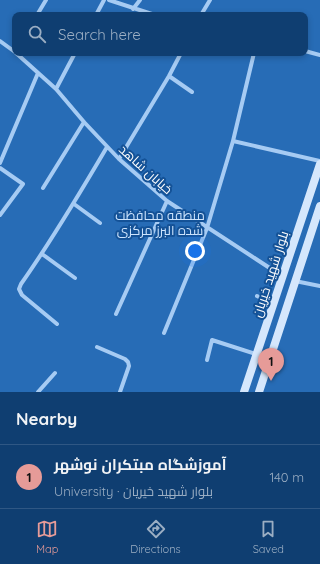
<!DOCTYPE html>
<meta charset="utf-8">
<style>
body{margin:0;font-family:Quicksand,Cairo,sans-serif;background:#1d4979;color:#f1f3f6}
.you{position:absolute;left:195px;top:251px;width:14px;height:14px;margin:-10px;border:3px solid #fff;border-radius:50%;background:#1a73e8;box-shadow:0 0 0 6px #1a73e833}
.badge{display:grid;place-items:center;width:26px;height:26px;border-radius:50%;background:#e69b98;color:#111;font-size:13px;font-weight:700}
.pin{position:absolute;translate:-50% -33px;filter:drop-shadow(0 1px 2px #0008)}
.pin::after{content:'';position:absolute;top:21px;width:14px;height:12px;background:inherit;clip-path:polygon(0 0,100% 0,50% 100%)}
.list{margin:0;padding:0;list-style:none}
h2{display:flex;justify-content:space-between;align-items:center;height:52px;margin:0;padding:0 16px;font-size:17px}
h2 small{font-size:13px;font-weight:400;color:#9baec3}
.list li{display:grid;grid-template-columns:26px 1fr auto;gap:12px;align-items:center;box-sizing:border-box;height:64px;padding:0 16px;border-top:1px solid #2f5784}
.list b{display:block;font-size:15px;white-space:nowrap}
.list p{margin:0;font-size:13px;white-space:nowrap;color:#9baec3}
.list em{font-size:13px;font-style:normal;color:#9baec3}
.icon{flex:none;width:22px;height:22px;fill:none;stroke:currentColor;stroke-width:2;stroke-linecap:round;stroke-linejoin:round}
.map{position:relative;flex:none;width:320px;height:392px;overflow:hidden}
.search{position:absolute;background:#0f3e71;box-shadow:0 2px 6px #0003;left:12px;right:12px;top:12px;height:44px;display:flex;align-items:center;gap:10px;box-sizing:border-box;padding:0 14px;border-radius:8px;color:#9baec3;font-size:15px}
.sheet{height:116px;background:#0f3e71}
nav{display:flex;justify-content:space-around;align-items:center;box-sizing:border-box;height:56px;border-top:1px solid #2f5784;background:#0f3e71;font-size:11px;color:#9baec3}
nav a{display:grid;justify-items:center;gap:2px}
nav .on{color:#e69b98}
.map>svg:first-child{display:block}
.green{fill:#276cb6;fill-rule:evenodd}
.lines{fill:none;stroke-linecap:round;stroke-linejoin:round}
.minor{stroke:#a6cbf3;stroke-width:4}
.secondary{stroke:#d5e7fc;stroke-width:8}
.labels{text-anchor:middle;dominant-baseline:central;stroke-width:4;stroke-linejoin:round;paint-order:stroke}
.street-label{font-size:13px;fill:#fff;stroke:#145297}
.park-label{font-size:13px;fill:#cde4fd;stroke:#145297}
</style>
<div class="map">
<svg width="320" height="392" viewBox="0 0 320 392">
<rect width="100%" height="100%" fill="#145297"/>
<path class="green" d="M0,0H320V392H0ZM15,15H305V53H15Z"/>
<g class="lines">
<path class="minor" d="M109,0L155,15
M133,9L140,0
M37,15L46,0
M96,15L104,0
M201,15L210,0
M0,41L15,52
M305,51L320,55
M16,53L56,89L84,122L119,159L167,201L282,276
M169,76L192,92
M56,89L75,53
M233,141L320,161
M119,159L169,76L181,53
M0,163L38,73
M0,168L23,184L0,215
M43,188L84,122
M74,204L100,223
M42,254L75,278
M295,281L320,286
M257,296L273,304
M116,314L167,201
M57,324L22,295L19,289L21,284C52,240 80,193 107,147
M164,333L207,228L233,141L254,53
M97,347L125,359L128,362L129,366L120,392
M207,360L212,340L256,354
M38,392L55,373"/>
<path class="secondary" d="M244,392L320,164
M259,392L320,206"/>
</g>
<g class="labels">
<g class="street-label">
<text transform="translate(146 169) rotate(42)">خیابان شاهد</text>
<text transform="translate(270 274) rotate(-72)">بلوار شهید خیریان</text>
</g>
<g class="park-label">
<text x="160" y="215">منطقه محافظت<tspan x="160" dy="15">شده البرز مرکزی</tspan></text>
</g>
</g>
</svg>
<div class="you"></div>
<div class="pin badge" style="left:271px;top:381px">1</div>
<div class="search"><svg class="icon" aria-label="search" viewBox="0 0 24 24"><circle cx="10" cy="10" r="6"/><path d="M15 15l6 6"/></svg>Search here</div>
</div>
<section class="sheet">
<h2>Nearby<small></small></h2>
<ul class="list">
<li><span class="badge">1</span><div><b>آموزشگاه مبتکران نوشهر</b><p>University · بلوار شهید خیریان</p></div><em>140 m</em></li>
</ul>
</section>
<nav>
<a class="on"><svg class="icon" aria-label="map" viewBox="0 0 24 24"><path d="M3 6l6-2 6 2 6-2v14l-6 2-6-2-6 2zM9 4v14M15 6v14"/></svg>Map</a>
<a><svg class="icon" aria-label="directions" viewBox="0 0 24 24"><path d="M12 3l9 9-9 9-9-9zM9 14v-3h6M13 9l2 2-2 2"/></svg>Directions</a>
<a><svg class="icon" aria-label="saved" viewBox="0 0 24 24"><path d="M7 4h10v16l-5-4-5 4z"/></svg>Saved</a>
</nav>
